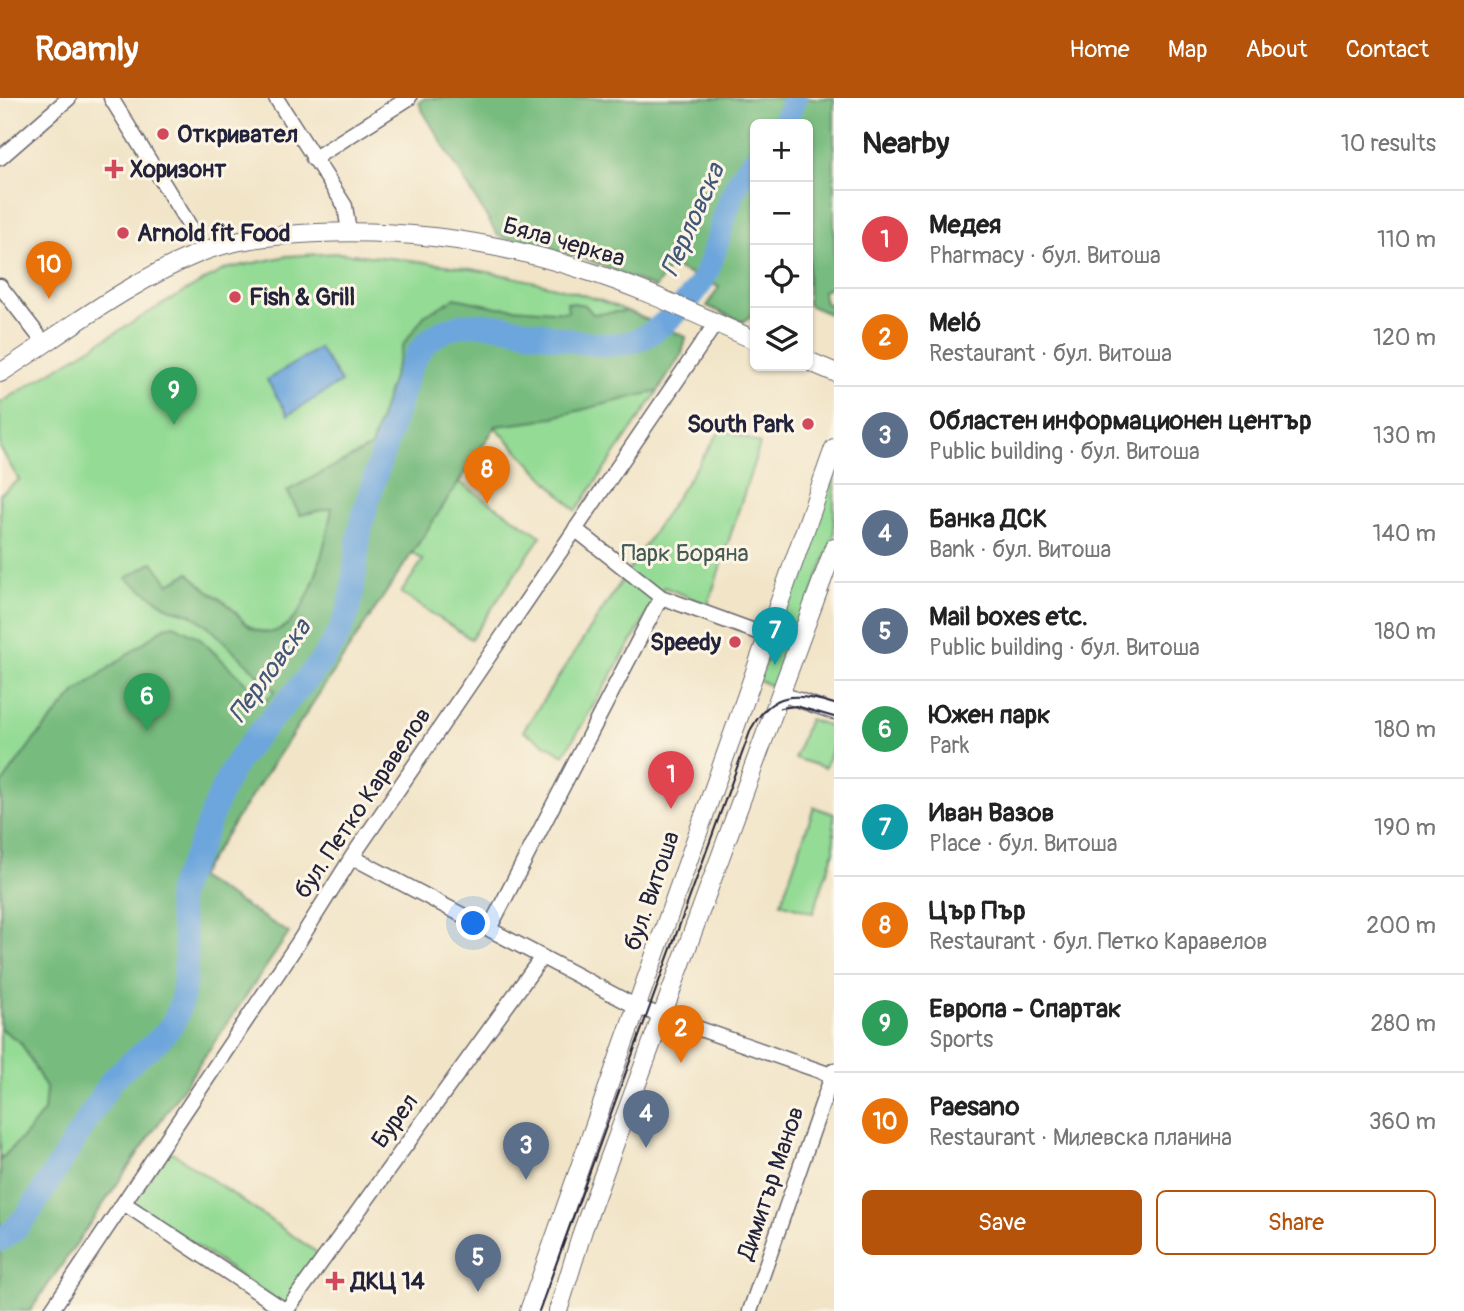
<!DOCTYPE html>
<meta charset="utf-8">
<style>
body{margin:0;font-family:Pangolin,sans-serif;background:#f6f6f6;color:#222}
.controls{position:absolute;right:21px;top:21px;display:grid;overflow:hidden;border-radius:10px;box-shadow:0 2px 5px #0004}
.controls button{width:63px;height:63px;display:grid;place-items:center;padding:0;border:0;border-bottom:2px solid #e0e0e0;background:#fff;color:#222;font:35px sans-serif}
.you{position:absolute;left:474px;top:826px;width:24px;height:24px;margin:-18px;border:5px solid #fff;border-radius:50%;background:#1a73e8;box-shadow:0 0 0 10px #1a73e833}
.badge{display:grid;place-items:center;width:46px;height:46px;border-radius:50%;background:#b45309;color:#fff;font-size:23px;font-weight:700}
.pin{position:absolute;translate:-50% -58px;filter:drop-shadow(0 2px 4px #0008)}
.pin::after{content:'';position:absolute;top:37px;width:24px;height:21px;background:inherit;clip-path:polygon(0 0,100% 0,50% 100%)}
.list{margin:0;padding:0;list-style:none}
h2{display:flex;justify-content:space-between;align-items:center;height:91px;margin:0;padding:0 28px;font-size:30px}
h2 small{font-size:23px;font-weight:400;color:#767676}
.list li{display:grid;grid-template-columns:46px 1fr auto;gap:21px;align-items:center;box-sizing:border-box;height:98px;padding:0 28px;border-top:2px solid #e0e0e0}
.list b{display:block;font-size:26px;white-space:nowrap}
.list p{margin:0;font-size:23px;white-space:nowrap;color:#767676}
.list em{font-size:23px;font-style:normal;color:#767676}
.actions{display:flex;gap:14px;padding:21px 28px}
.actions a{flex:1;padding:16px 0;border:2px solid #b45309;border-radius:10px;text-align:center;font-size:24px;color:#b45309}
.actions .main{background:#b45309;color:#fff}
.icon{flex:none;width:38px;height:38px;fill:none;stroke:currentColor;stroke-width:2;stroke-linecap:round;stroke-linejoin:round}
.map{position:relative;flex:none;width:834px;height:1213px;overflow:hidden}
header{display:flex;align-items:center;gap:42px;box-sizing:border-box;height:98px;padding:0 35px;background:#b45309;color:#fff}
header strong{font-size:33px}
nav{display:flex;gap:38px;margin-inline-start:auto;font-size:24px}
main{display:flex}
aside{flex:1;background:#fff}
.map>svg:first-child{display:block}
.green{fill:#94db95;stroke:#5b7e68;stroke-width:2}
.forest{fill:#77bb7e;stroke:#4c6e5c;stroke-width:2}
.water{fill:#6da6dc;stroke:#48648c;stroke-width:2}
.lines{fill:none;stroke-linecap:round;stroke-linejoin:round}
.river{stroke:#6da6dc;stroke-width:24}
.minor-casing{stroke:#6a666c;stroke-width:17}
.tertiary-casing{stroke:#6a666c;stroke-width:20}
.minor{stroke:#fff;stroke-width:14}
.tertiary{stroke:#fff;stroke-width:18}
.tram{stroke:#22223b;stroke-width:2}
.poi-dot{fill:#d1495b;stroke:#fcf5e5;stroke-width:2.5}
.labels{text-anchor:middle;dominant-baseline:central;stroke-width:6;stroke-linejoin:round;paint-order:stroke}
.poi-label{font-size:24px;font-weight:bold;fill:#22223b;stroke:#fcf5e5;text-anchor:start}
.street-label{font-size:24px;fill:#22223b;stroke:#fcf5e5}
.park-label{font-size:24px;fill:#445a56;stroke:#fcf5e5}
.water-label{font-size:26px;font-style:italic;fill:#40577b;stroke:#fcf5e5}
</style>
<header>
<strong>Roamly</strong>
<nav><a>Home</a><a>Map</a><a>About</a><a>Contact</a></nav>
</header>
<main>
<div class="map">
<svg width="834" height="1213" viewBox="0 0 834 1213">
<rect width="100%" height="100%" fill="#fcf5e5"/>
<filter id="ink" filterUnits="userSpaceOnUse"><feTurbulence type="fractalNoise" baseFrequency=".0143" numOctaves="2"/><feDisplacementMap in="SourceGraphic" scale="14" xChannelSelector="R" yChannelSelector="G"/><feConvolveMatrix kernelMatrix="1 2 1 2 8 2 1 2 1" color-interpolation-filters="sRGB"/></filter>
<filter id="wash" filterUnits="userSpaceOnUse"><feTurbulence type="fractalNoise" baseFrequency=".00686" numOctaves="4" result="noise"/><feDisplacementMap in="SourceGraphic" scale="28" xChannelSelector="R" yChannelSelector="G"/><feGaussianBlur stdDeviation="1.57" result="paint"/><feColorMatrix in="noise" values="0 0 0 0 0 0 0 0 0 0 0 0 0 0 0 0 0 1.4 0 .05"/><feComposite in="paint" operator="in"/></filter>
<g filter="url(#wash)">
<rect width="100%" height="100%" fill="#f1e4c7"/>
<path class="green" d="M338,155C419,162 499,172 577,195C615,206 651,223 686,239L682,255L658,293L576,413L495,329L459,384L541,438L471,541L401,495L423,462L412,455L198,779L289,835L30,1213H0V396L19,382L0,350V305L166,204L225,171L287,158Z
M722,330L760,346L708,507L664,489L564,657L523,633Z
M834,369V437L777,590L757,582Z
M809,621L834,629V644L825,670L795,660Z
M814,709L834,716V753L813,815L781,805Z
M169,1052L322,1158L286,1210L133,1104Z"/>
<path class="forest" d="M425,0H834V187L823,193L825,205L834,208V218L808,207V26H755V214L743,224L707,208L719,189L671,168L655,190L589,162L498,138L421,10L419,4Z
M455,200L498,209L568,214L567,204L585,207L593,216L628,213L686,239L682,255L658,293L537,323L496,328L198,779L289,835L30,1213H0V1062L25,1037L44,1013L46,990L21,945L0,930L1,687L32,644L76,594L165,529L174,527L198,539L265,603L275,593L208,528L190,516L169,510L126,480L153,464L169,486L189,475C202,490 211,494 227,506C240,516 244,531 264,534C309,540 326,441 332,410L300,417L287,393L371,349L403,247L424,218Z"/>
<path class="water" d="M319,250L341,284L288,317L267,282Z"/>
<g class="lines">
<path class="river" d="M783,26L795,0
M0,1142L13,1133L29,1115L112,982C130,962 157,949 172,926C185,907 188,862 185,839C183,826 178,815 178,801C179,784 191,769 197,754C209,726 217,698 232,672C264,618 336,567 350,506C356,480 355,451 362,424C371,387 385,350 396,314C402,295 407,271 419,254C465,189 567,261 631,244C646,240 657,231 669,221C685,207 700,191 708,171C723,134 726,91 755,61"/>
</g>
</g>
<g filter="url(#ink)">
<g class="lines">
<defs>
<path id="minor" d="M111,0L189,127
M276,0L345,108L349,134
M0,60L69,0
M313,61L409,0
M0,188L45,246
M575,431L661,499L768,538
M781,596L834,614
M352,759L637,909L834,978
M489,831L661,499
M125,1106L286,1213
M51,1213L298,845L352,759L716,225
M286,1213L542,859
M750,1213L834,972"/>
<path id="tertiary" d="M808,263L834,274
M0,275C64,234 129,184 199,155C236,140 279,137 318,135C409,131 498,144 584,172C643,190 699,218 755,242
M529,1213L834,350
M558,1213L583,1132L834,450"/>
</defs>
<use href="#minor" class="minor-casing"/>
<use href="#tertiary" class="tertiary-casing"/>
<use href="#minor" class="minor"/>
<use href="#tertiary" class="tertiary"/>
<path class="tram" d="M780,610L796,608L834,619
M539,1213L751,631C772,593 796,594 834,606"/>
</g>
</g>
<g class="poi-dot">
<circle cx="163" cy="36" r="7"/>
<path d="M110.5 60.5h7v7h7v7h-7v7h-7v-7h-7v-7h7z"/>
<circle cx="123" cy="135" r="7"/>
<circle cx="235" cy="199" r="7"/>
<circle cx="808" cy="326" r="7"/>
<circle cx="735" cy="544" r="7"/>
<path d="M331.5 1172.5h7v7h7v7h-7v7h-7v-7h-7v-7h7z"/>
</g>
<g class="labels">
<g class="poi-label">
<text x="177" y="36">Откривател</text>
<text x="130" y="71">Хоризонт</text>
<text x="137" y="135">Arnold fit Food</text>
<text x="249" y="199">Fish &amp; Grill</text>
<text x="794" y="326" text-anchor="end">South Park</text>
<text x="721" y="544" text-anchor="end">Speedy</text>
<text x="351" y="1183">ДКЦ 14</text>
</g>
<g class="street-label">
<text transform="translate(564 144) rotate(16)">Бяла черква</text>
<text transform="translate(363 705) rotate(-56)">бул. Петко Каравелов</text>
<text transform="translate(652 793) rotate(-71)">бул. Витоша</text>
<text transform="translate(395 1023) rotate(-54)">Бурел</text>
<text transform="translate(771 1085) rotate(-71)">Димитър Манов</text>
</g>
<g class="park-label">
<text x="685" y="455">Парк Боряна</text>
</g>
<g class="water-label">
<text transform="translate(693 122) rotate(-66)">Перловска</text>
<text transform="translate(270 573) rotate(-54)">Перловска</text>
</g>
</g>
</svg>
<div class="controls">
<button>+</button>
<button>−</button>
<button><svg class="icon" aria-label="locate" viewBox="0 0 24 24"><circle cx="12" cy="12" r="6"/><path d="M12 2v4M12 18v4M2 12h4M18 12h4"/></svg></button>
<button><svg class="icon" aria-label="layers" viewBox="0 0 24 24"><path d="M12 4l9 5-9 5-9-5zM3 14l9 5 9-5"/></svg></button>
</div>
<div class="you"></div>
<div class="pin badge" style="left:671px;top:711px;background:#e0444e">1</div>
<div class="pin badge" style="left:681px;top:965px;background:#e8710a">2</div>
<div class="pin badge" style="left:526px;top:1082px;background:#5c6f8a">3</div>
<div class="pin badge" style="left:646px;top:1050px;background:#5c6f8a">4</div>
<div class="pin badge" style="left:478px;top:1194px;background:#5c6f8a">5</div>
<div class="pin badge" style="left:147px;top:633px;background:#2e9e5b">6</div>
<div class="pin badge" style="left:775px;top:567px;background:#0f9aa8">7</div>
<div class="pin badge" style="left:487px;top:406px;background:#e8710a">8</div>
<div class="pin badge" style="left:174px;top:327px;background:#2e9e5b">9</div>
<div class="pin badge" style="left:49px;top:201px;background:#e8710a">10</div>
</div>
<aside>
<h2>Nearby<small>10 results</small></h2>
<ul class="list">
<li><span class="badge" style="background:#e0444e">1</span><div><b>Медея</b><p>Pharmacy · бул. Витоша</p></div><em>110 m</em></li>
<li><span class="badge" style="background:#e8710a">2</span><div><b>Meló</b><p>Restaurant · бул. Витоша</p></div><em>120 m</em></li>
<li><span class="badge" style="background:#5c6f8a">3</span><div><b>Областен информационен център</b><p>Public building · бул. Витоша</p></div><em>130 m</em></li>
<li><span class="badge" style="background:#5c6f8a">4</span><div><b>Банка ДСК</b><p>Bank · бул. Витоша</p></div><em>140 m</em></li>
<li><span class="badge" style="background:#5c6f8a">5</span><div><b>Mail boxes etc.</b><p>Public building · бул. Витоша</p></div><em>180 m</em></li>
<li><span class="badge" style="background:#2e9e5b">6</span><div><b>Южен парк</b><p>Park</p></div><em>180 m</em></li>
<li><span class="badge" style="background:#0f9aa8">7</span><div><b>Иван Вазов</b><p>Place · бул. Витоша</p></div><em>190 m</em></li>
<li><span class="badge" style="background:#e8710a">8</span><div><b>Цър Пър</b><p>Restaurant · бул. Петко Каравелов</p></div><em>200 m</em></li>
<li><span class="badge" style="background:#2e9e5b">9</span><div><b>Европа - Спартак</b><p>Sports</p></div><em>280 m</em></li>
<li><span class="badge" style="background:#e8710a">10</span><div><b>Paesano</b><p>Restaurant · Милевска планина</p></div><em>360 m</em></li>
</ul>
<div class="actions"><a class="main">Save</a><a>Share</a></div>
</aside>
</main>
